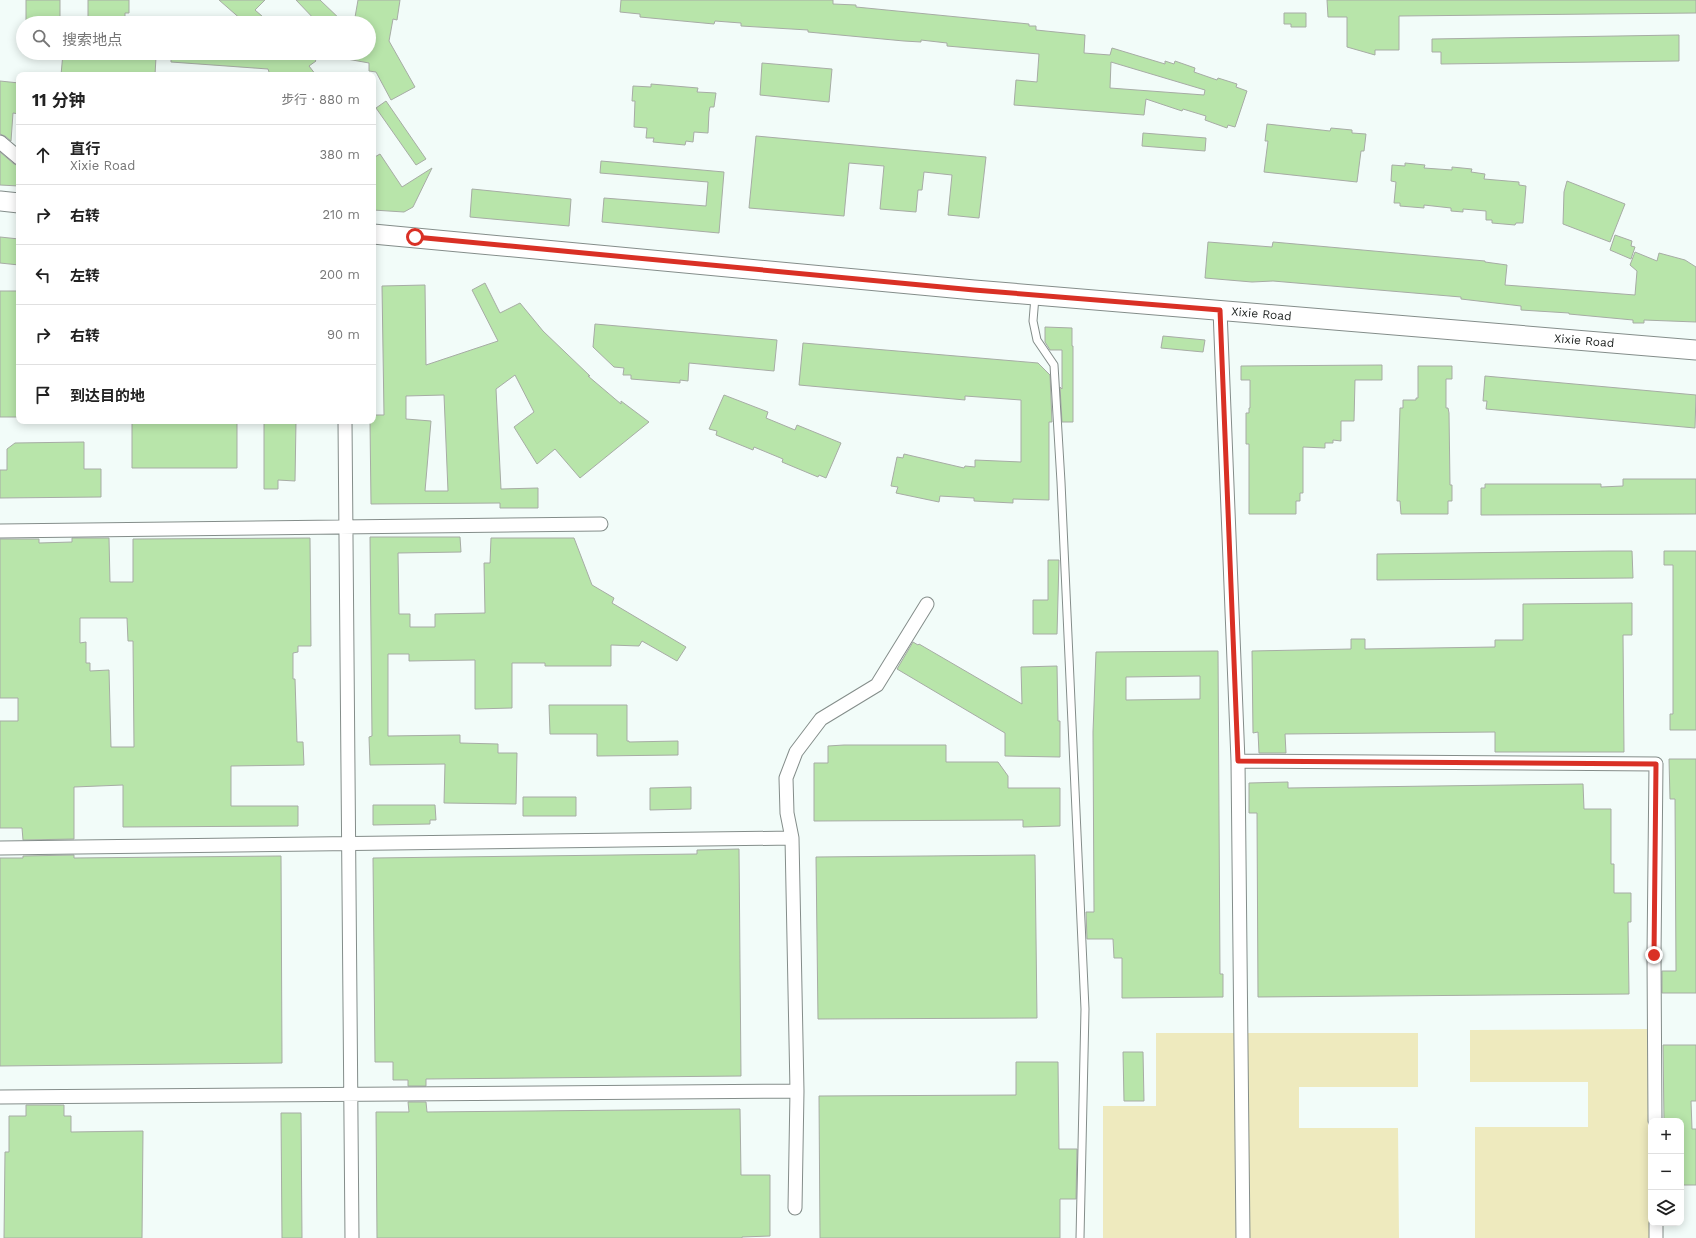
<!DOCTYPE html>
<html lang="zh">
<meta charset="utf-8">
<style>
body{margin:0;font-family:"Work Sans","Noto Sans SC",sans-serif;background:#f6f6f6;color:#222}
.controls{position:absolute;right:12px;bottom:12px;display:grid;overflow:hidden;border-radius:8px;box-shadow:0 2px 10px #0003}
.controls button{width:36px;height:36px;display:grid;place-items:center;padding:0;border:0;border-bottom:1px solid #e0e0e0;background:#fff;color:#222;font:20px sans-serif}
.stop{position:absolute;width:12px;height:12px;margin:-9px;border:3px solid #d93025;border-radius:50%;background:#fff}
.stop.end{background:#d93025;border-color:#fff;box-shadow:0 1px 4px #0008}
.list{margin:0;padding:0;list-style:none}
h2{display:flex;justify-content:space-between;align-items:center;height:52px;margin:0;padding:0 16px;font-size:17px}
h2 small{font-size:13px;font-weight:400;color:#767676}
.list li{display:grid;grid-template-columns:26px 1fr auto;gap:12px;align-items:center;box-sizing:border-box;height:60px;padding:0 16px;border-top:1px solid #e0e0e0}
.list b{display:block;font-size:15px;white-space:nowrap}
.list p{margin:0;font-size:13px;white-space:nowrap;color:#767676}
.list em{font-size:13px;font-style:normal;color:#767676}
.icon{flex:none;width:22px;height:22px;fill:none;stroke:currentColor;stroke-width:2;stroke-linecap:round;stroke-linejoin:round}
.map{position:relative;flex:none;width:1696px;height:1238px;overflow:hidden}
.search{position:absolute;background:#fff;box-shadow:0 2px 10px #0003;left:16px;top:16px;width:360px;height:44px;display:flex;align-items:center;gap:10px;box-sizing:border-box;padding:0 14px;border-radius:22px;color:#767676;font-size:15px}
.panel{position:absolute;background:#fff;box-shadow:0 2px 10px #0003;left:16px;top:72px;width:360px;height:352px;border-radius:8px}
.map>svg:first-child{display:block}
.green{fill:#eeeabe}
.building{fill:#b8e5aa;stroke:#a7aca5;fill-rule:evenodd}
.lines{fill:none;stroke-linecap:round;stroke-linejoin:round}
.lane-casing{stroke:#848d8a;stroke-width:9}
.street-casing{stroke:#848d8a;stroke-width:15}
.secondary-casing{stroke:#848d8a;stroke-width:21}
.lane{stroke:#fff;stroke-width:7}
.street{stroke:#fff;stroke-width:13}
.secondary{stroke:#fff;stroke-width:19}
.route{stroke:#d93025;stroke-width:5}
.labels{text-anchor:middle;dominant-baseline:central;stroke-width:3;stroke-linejoin:round;paint-order:stroke}
.street-label{font-size:12px;fill:#222624;stroke:#fff}
</style>
<div class="map">
<svg width="1696" height="1238" viewBox="0 0 1696 1238">
<rect width="100%" height="100%" fill="#f2fcf9"/>
<path class="green" d="M1653,1029L1651,1121V1223L1654,1238H1475V1127H1588V1082H1470V1030Z
M1156,1033H1418V1087H1299V1128H1398L1399,1238H1103V1106H1156Z"/>
<path class="building" d="M26,0H60V21H54V23H32V21H26Z
M88,0H129V13H125V23H88Z
M219,0H265L255,10L270,23H254L247,17L243,21Z
M296,0H320L344,23H318Z
M358,0H400L397,20L393,19L389,41L415,87L391,100L376,72L369,71V63L347,59L348,53H369V23H354Z
M621,0H833V4L856,5V7L1029,24V26H1036V30L1085,35L1084,53L1110,55L1112,48L1165,64V61L1174,64L1175,61L1195,68L1194,72L1217,80L1218,78L1237,84L1236,87L1247,91L1235,127L1228,125L1227,128L1205,120L1206,116L1183,109L1182,111L1146,99L1144,115L1014,105L1016,80L1037,82L1039,54L947,46V43L921,40V42L904,41L808,32V30L741,26V23L715,21L714,24L640,17V14L620,12ZM1111,62L1205,90L1204,95L1110,88Z
M1327,0H1696V13L1399,16V50H1375V55L1347,47V17H1328Z
M1284,13H1306V27H1291V24H1284Z
M1679,35V61L1441,64V52H1432V39Z
M63,53L149,55V56L156,57L155,75H61Z
M171,53H310L316,61L309,66L316,75H270L268,69L171,62Z
M762,63L832,69L829,102L760,95Z
M0,81L19,83V114L13,113L11,141L5,136L0,134Z
M651,84L698,88L697,92L716,93L714,107H710L709,112L708,133L694,132L693,142L686,141L685,145L653,142L654,138H646L647,128L634,127L635,101H632L633,86L651,87Z
M386,101L426,159L416,165L376,108Z
M1267,124L1330,131L1331,128L1352,130V133L1366,134L1364,151H1361L1357,182L1264,172L1268,141H1265Z
M1143,133L1206,138L1205,151L1142,146Z
M756,136L986,157L979,218L948,215L952,175L924,172L922,190H918L916,212L880,209L884,166L849,163L844,216L749,208Z
M0,152L14,164L19,166V186L0,185Z
M380,154L402,187L432,168L413,207L404,212L373,210V158Z
M601,161L724,172L719,233L602,222L604,198L706,206L708,182L600,173Z
M1405,163L1425,165L1424,168L1452,170V167L1472,169L1471,172L1485,174L1484,179L1519,182V185L1526,186L1523,223H1516L1515,225L1492,223V220H1486V211L1463,209V212L1451,211V208L1424,205V208L1400,206V203H1394L1396,182L1391,181L1392,165L1405,166Z
M1567,181L1625,204L1610,242L1563,224L1564,192Z
M472,189L571,199L569,226L470,217Z
M1615,235L1632,241L1631,246L1635,247L1631,259L1610,250Z
M0,237L19,239V265L0,263Z
M1208,242L1272,247L1273,242L1485,261V262L1507,265L1505,285L1635,295L1637,271L1630,265L1635,252L1657,261L1659,253L1685,260L1696,267V322L1644,320V323H1633V320L1569,314V313L1521,310V306L1461,299V297L1273,281L1252,282L1205,278Z
M485,283L500,313L520,303L543,331L590,376H588L621,404V401L649,422L580,478L555,449L537,464L514,427L534,412L515,375L496,389L501,489L538,488V508H500V503L371,504L370,421H373V415H384L382,286L425,285L426,365L498,341L472,290ZM444,395L448,491H425L431,421L406,419V396Z
M0,291H19V417H0Z
M595,324L777,340L774,371L689,363L688,381L680,380V383L631,379V375H623L624,368L614,367L593,347Z
M1045,327L1072,328V346H1073V422H1062L1060,387L1062,389V350H1050L1045,342Z
M1163,336L1205,340L1203,352L1161,348Z
M803,343L1038,363L1050,375L1052,422H1049V500L1013,499V503L974,501V498L940,496L939,502L896,493L898,487L891,486L897,457L903,458L904,454L964,468L965,466L975,467V460L1021,462V400L965,396V400L799,385Z
M1382,365V380H1355L1354,421H1341V441L1333,440V443H1325V448L1303,447V493H1300V501H1296V514H1249V444H1246V413H1249V408H1250V380H1241V366Z
M1418,366H1452V379H1446V408H1448L1449,413L1450,485H1452V501H1448V514H1401L1400,501H1397L1400,408H1403V400H1416V398H1418Z
M1485,376L1696,395L1695,428L1486,409L1487,401H1483Z
M724,395L768,412L766,418L795,430L797,425L841,443L826,478L819,475L818,477L782,462L783,459L754,447L753,450L716,435L717,431L709,429Z
M132,421H237V468H132Z
M264,421H296L295,481L278,480V489H264Z
M84,442V469H101V497L0,498V470H7V449L15,443Z
M1623,479H1696V514L1481,515V488H1485V484H1601V487L1623,486Z
M370,537H460L461,552L398,553L399,614H410V627H435V614L485,613L484,563H490L491,538H574L592,585L614,598L612,603L686,647L677,661L642,641L639,646L611,645V666H545V663H512V708L475,709V660L409,661V654H388V736L460,735V743L498,744V753H517L516,804L444,803L445,764L370,765L369,737L372,736Z
M72,538H109L110,582H133V539L310,538L311,646H298V652L293,653V679H295L297,742H303L304,765L231,766V806H298V826L123,827V785L74,787V839L23,840L22,828H0V721H18V698H0V539H39V543L72,542ZM80,618H127L128,641H133L134,747H111L109,670L90,671V663H86V642L80,643Z
M1609,551H1632L1633,578L1377,580V554Z
M1664,551H1696V730H1670V714H1673V565H1664Z
M1048,560H1059L1057,634H1033V600H1048Z
M1632,603V635H1623L1624,752H1495V732L1285,734L1286,753H1259L1258,732L1253,733L1252,651L1351,649V639H1365V649L1495,647V640H1523V604Z
M913,642L918,645L919,644L1022,704L1021,667L1057,666L1058,721H1060V757L1005,756V733L897,669Z
M1218,651L1220,974H1223V997L1122,998V958H1114L1113,939H1087L1086,912H1094L1093,732L1096,652ZM1200,676V699L1126,700V677Z
M549,705H627V741H629V742L678,741V755L597,756V734H550Z
M844,745H946V762H998L1008,776V788H1060V826L1023,827V820L814,821V763H828V746Z
M1669,759H1696V993H1662V971H1676L1675,799H1670Z
M1288,782V788L1583,784L1584,809H1611V864H1614V893H1631V922H1628L1629,994L1258,997L1257,813H1249V783Z
M691,787V809L650,810V788Z
M523,797H576V816H523Z
M373,805H435L436,820H430V824L373,825Z
M739,849L741,1076L426,1079V1086H408V1080H393V1062H375L373,858L697,854V850Z
M74,855V858L281,856L282,1063L0,1066V858H23V856Z
M1035,855L1037,1018L818,1019L816,857Z
M1663,1045H1696V1101H1691L1692,1129H1696V1185H1681V1121H1664Z
M1123,1052H1143L1144,1101H1124Z
M1016,1062H1058L1059,1149H1077L1076,1199H1060V1238H820L819,1096L1016,1095Z
M408,1102H426L427,1112L740,1109L741,1175H770V1236L742,1237V1238H377L376,1112H409Z
M26,1105H64V1116H71V1132L143,1131L142,1238H4L5,1152H9V1116H26Z
M281,1113H301L302,1238H282Z"/>
<g class="lines">
<defs>
<path id="lane" d="M1035,297L1033,321L1037,340L1054,365L1061,482L1085,1009L1080,1238"/>
<path id="street" d="M0,142L19,158
M1220,310L1238,761L1243,1238
M345,421L352,1238
M0,531L601,524
M1238,761L1656,764L1654,955L1655,1121
M0,848L792,838
M0,1097L797,1091
M795,1208L797,1091L792,838L787,813L786,778L796,752L821,719L877,685L927,604
M1656,1223V1238"/>
<g id="secondary">
<path d="M0,201L19,203"/>
<path id="s1" d="M373,234L974,290L1696,350"/>
</g>
</defs>
<use href="#lane" class="lane-casing"/>
<use href="#street" class="street-casing"/>
<use href="#secondary" class="secondary-casing"/>
<use href="#lane" class="lane"/>
<use href="#street" class="street"/>
<use href="#secondary" class="secondary"/>
</g>
<g class="lines">
<path class="route" d="M415,237L974,290L1220,310L1238,761L1656,764L1654,955"/>
</g>
<g class="labels">
<g class="street-label">
<text stroke="none"><textPath href="#s1" startOffset="892">Xixie Road</textPath></text>
<text stroke="none"><textPath href="#s1" startOffset="1216">Xixie Road</textPath></text>
</g>
</g>
</svg>
<div class="controls">
<button>+</button>
<button>−</button>
<button><svg class="icon" aria-label="layers" viewBox="0 0 24 24"><path d="M12 4l9 5-9 5-9-5zM3 14l9 5 9-5"/></svg></button>
</div>
<div class="stop" style="left:415px;top:237px"></div>
<div class="stop end" style="left:1654px;top:955px"></div>
<div class="search"><svg class="icon" aria-label="search" viewBox="0 0 24 24"><circle cx="10" cy="10" r="6"/><path d="M15 15l6 6"/></svg>搜索地点</div>
<section class="panel">
<h2>11 分钟<small>步行 · 880 m</small></h2>
<ul class="list">
<li><svg class="icon" aria-label="ahead" viewBox="0 0 24 24"><path d="M12 20V5M6 11l6-6 6 6"/></svg><div><b>直行</b><p>Xixie Road</p></div><em>380 m</em></li>
<li><svg class="icon" aria-label="right" viewBox="0 0 24 24"><path d="M7 20v-9h11M14 6l5 5-5 5"/></svg><div><b>右转</b></div><em>210 m</em></li>
<li><svg class="icon" aria-label="left" viewBox="0 0 24 24"><path d="M17 20v-9H6M10 6l-5 5 5 5"/></svg><div><b>左转</b></div><em>200 m</em></li>
<li><svg class="icon" aria-label="right" viewBox="0 0 24 24"><path d="M7 20v-9h11M14 6l5 5-5 5"/></svg><div><b>右转</b></div><em>90 m</em></li>
<li><svg class="icon" aria-label="arrive" viewBox="0 0 24 24"><path d="M6 21V4h12l-3 4 3 4H6"/></svg><div><b>到达目的地</b></div></li>
</ul>
</section>
</div>
